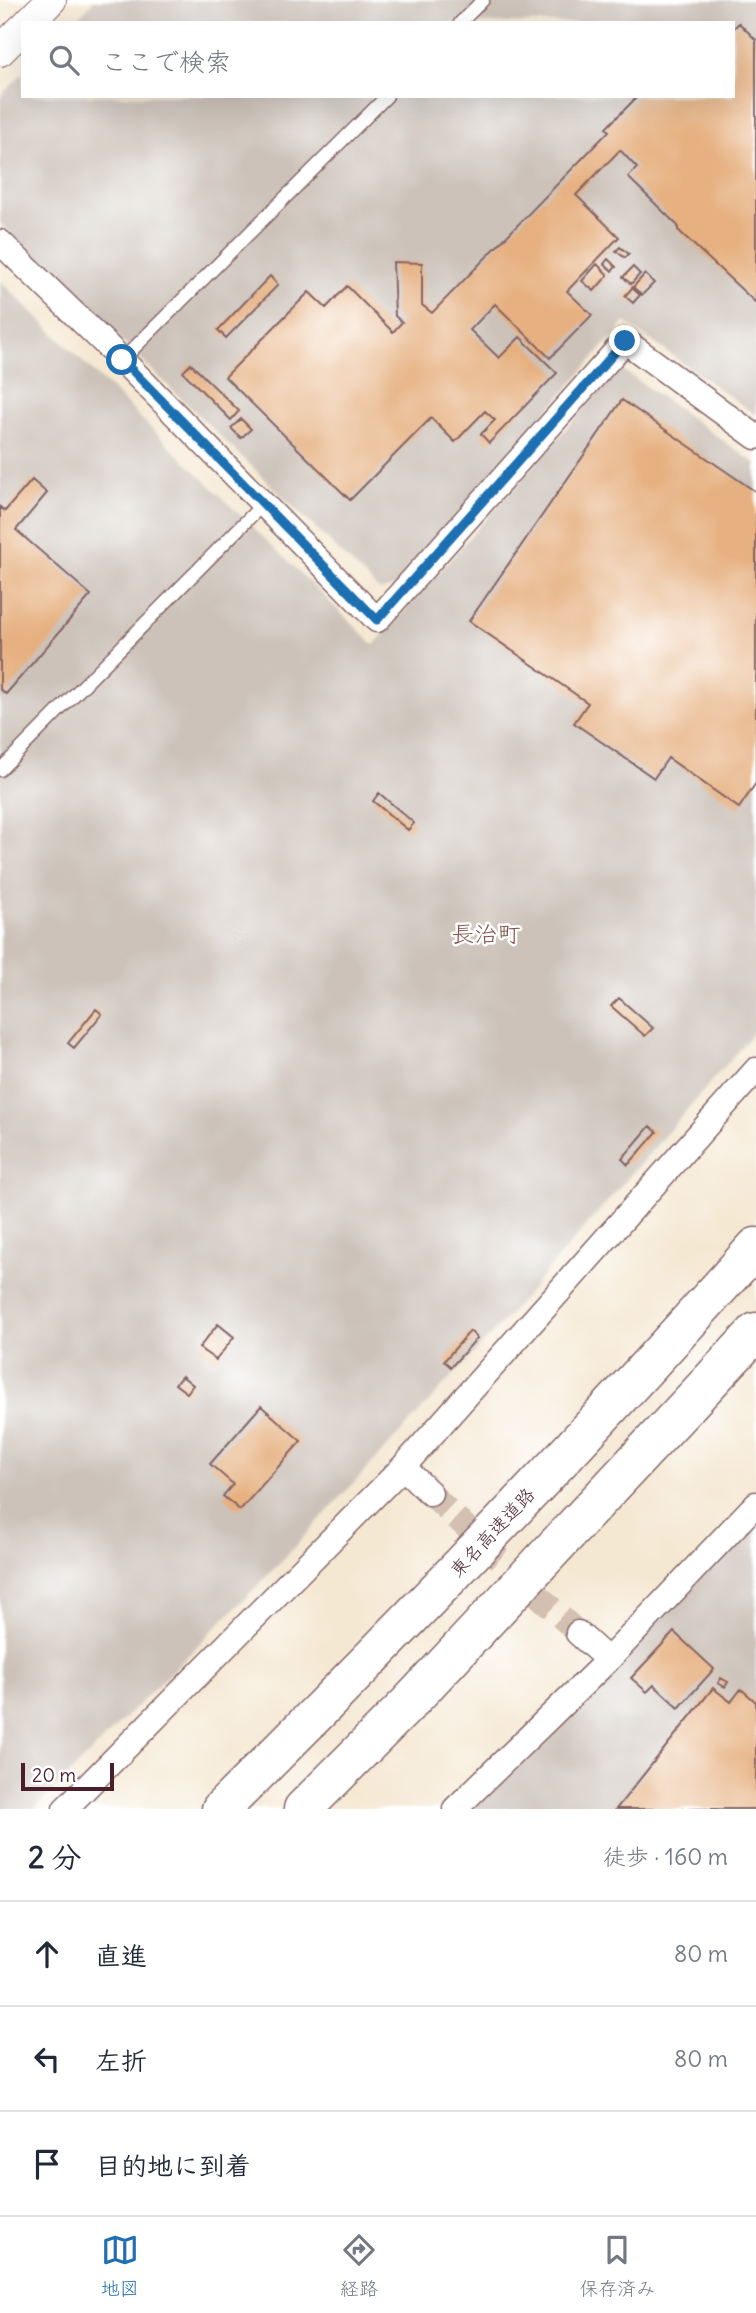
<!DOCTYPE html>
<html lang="ja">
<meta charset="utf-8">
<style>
body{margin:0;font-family:Delius,"Klee One",sans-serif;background:#f6f6f7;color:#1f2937}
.scale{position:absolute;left:21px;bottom:18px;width:93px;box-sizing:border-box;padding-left:7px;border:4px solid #4a1f2b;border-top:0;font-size:19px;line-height:24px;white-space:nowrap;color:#4a1f2b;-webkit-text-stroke:5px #fff;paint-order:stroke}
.stop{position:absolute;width:21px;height:21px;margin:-16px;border:5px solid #1f6fb2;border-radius:50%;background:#fff}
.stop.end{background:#1f6fb2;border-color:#fff;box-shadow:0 2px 7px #0008}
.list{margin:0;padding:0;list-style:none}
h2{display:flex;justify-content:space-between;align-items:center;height:91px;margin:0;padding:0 28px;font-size:30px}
h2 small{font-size:23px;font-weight:400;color:#747a83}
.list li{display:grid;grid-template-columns:46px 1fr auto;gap:21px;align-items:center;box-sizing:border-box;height:105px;padding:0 28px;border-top:2px solid #e0e1e3}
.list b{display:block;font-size:26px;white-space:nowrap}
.list em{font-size:23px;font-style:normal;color:#747a83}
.icon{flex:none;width:38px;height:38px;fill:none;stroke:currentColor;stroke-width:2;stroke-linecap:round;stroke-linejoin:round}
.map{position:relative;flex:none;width:756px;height:1809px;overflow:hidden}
.search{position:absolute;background:#fff;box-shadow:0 7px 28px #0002;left:21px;right:21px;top:21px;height:77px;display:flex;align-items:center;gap:18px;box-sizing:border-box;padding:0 24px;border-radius:0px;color:#747a83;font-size:26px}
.sheet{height:406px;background:#fff}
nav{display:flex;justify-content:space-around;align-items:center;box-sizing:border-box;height:98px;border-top:2px solid #e0e1e3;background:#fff;font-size:19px;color:#747a83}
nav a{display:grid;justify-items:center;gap:4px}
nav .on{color:#1f6fb2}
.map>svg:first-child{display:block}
.industrial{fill:#ccc2b9}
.building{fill:#e6b080}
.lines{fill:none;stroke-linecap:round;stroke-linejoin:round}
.minor-tunnel{stroke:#d3c0b1;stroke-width:24;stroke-dasharray:24 12;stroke-linecap:butt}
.service-casing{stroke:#866566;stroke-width:15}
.minor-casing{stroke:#866566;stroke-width:27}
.tertiary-casing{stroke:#866566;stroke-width:32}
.motorway-casing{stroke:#866566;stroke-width:41}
.service{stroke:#fff;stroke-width:12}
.minor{stroke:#fff;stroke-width:24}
.tertiary{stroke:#fff;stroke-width:30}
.motorway{stroke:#fff;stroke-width:38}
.route{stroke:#1f6fb2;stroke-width:9}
.labels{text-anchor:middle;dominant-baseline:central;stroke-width:5;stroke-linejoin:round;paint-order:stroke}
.street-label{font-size:19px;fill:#4a1f2b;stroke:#fff}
.quarter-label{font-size:23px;fill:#815249;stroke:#fff}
</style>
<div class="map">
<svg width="756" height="1809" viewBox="0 0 756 1809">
<rect width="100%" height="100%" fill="#fff"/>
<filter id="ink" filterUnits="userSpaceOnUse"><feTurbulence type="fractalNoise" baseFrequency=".0143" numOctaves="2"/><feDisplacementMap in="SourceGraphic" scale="14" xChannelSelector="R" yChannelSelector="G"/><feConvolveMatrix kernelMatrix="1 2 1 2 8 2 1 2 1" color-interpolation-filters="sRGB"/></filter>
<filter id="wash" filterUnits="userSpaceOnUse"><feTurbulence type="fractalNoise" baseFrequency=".00686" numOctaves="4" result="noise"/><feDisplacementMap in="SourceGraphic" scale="28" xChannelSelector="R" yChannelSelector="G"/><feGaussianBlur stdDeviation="1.57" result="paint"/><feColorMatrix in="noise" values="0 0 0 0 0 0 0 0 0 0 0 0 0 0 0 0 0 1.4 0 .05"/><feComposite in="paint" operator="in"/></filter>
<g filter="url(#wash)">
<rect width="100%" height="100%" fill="#f5e8d3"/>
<path class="industrial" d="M95,0H756V415L625,322L395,586L380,591L0,223V97L23,73V96H733V23H73Z
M0,281L374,645L620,368L756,464V1030L501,1324L277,1566L34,1809H0Z
M756,1518V1809H471Z"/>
<g id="blocks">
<path class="building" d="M739,23L756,40V303L678,230V226L628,177L637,168L620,150L576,195L619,237L567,291L592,315L550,358L495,304L470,330L499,358L520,337L557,373L489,443L481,434L495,420L485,411L455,442L431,418L350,500L225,377L309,292L326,308L347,286L393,332L402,322L395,316L393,262L422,263V305L432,313L609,131L606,128L638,96H733V29Z
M620,247L629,254L625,258L616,251Z
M608,259L616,267L612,271L604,264Z
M597,264L608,275L594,291L582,281Z
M633,267L640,274L631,284L623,277Z
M645,274L654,283L642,295L633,287Z
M270,276L278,285L226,338L218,330Z
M632,288L640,295L633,303L625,296Z
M191,364L239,411L231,420L183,372Z
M622,400L756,492V783L739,808L668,758L654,778L574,723L588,703L469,621Z
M241,419L251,429L241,438L231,428Z
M32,480L47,493L16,530L91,595L6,694L0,689V507L5,511Z
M379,793L414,823L408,830L373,801Z
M619,998L653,1028L645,1036L611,1006Z
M96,1009L102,1014L74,1048L68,1043Z
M650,1126L657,1132L628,1165L622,1159Z
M218,1324L234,1337L216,1360L199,1348Z
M470,1331L477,1338L451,1367L444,1361Z
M182,1376L193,1385L187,1393L175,1384Z
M261,1406L301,1441L240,1510L223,1496L233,1484L210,1464Z
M674,1632L714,1669L679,1708L654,1685L647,1692L631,1678Z
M721,1678L728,1682L725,1687L718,1683Z
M713,1688L731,1702L741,1689L756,1702V1809H616Z"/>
</g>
</g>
<g filter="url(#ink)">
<use href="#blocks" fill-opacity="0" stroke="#866566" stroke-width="2"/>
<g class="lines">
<path class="minor-tunnel" d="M430,1493L578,1633"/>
<defs>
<path id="service" d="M460,23L483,0
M122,360L387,96
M0,770L262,505"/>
<path id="minor" d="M0,242L122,360L377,620L625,341L756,437
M403,1467L430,1493
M578,1633L608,1660
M65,1809L403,1467L756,1070
M455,1809L608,1660L756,1504"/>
<path id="tertiary" d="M28,23L51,0
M0,51L23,28"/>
<path id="motorway" d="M221,1809C405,1627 583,1440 756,1247
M303,1809L408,1704L756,1332"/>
</defs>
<use href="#service" class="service-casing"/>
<use href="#minor" class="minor-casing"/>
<use href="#tertiary" class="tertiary-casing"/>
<use href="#motorway" class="motorway-casing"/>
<use href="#service" class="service"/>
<use href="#minor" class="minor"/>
<use href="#tertiary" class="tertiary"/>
<use href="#motorway" class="motorway"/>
</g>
</g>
<g class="lines" filter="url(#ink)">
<path class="route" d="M122,360L377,620L625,341"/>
</g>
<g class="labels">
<g class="street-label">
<text transform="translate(492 1532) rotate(-47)">東名高速道路</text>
</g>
<g class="quarter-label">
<text x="486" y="933">長治町</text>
</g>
</g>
</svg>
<div class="scale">20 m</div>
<div class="stop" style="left:122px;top:360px"></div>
<div class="stop end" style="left:625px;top:341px"></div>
<div class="search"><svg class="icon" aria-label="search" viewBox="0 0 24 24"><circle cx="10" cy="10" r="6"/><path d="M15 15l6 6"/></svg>ここで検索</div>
</div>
<section class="sheet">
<h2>2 分<small>徒歩 · 160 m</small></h2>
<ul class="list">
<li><svg class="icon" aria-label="ahead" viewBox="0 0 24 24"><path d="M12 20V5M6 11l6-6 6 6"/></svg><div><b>直進</b></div><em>80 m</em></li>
<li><svg class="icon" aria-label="left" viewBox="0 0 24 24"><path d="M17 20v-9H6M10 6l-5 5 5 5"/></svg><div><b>左折</b></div><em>80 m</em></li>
<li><svg class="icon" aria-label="arrive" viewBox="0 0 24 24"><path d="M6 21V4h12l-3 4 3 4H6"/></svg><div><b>目的地に到着</b></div></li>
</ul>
</section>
<nav>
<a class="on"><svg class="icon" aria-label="map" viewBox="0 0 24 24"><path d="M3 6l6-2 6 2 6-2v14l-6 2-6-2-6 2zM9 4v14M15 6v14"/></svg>地図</a>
<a><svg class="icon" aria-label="directions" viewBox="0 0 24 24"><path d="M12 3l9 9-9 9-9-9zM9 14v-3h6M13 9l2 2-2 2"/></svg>経路</a>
<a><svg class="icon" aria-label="saved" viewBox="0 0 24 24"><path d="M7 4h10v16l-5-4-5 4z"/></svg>保存済み</a>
</nav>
